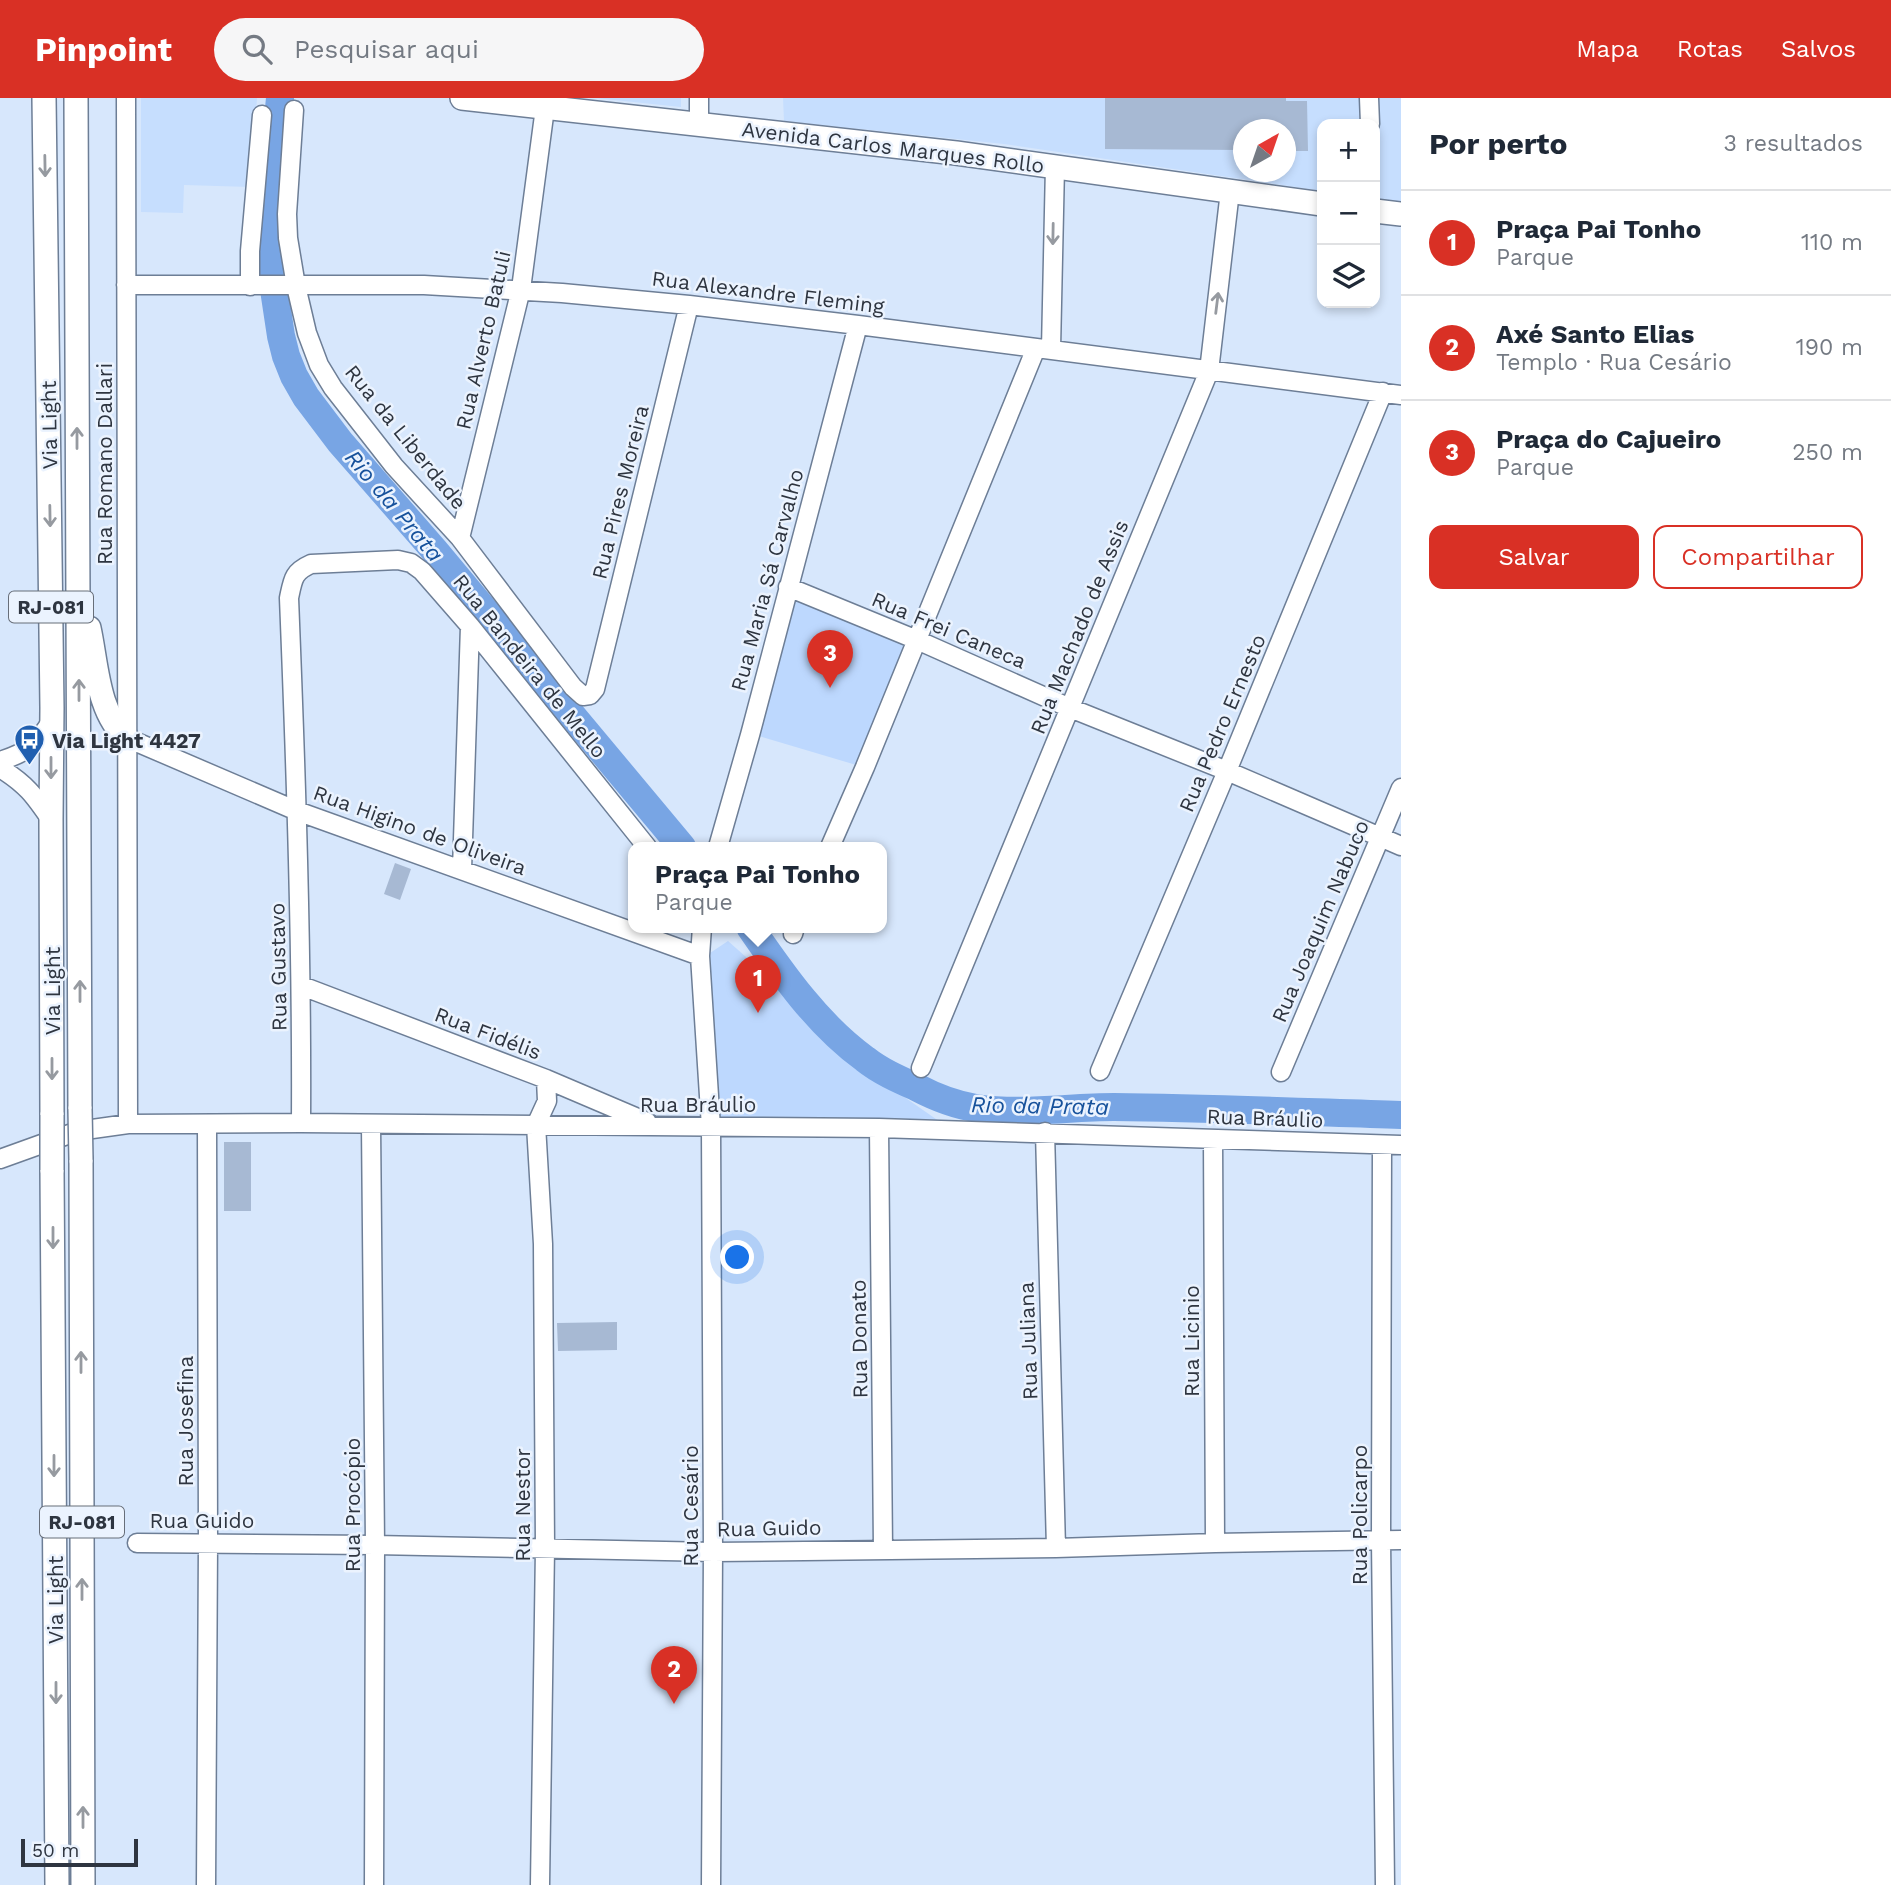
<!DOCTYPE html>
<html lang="pt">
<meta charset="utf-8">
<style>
body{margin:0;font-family:"Work Sans",sans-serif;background:#f6f6f7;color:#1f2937}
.controls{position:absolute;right:21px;top:21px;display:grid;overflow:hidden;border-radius:14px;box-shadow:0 4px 10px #0003}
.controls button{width:63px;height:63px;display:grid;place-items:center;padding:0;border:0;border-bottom:2px solid #e0e1e3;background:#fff;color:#1f2937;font:35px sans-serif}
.compass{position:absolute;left:1233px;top:21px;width:63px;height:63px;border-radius:50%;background:#fff;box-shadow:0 4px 10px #0003;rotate:40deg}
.scale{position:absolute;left:21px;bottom:18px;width:117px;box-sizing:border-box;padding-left:7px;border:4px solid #2e3540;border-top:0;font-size:19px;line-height:24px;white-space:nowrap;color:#2e3540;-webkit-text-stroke:5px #ebf3fe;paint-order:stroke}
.you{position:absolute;left:738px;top:1160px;width:24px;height:24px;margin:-18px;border:5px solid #fff;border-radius:50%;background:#1a73e8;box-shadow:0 0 0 10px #1a73e833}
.badge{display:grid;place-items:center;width:46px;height:46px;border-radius:50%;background:#d93025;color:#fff;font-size:23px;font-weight:700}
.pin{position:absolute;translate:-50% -58px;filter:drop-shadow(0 2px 4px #0008)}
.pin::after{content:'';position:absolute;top:37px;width:24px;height:21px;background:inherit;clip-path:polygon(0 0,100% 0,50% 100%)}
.popup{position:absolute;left:628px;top:744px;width:259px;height:91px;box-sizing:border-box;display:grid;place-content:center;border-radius:14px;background:#fff;filter:drop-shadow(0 2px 5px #0005);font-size:23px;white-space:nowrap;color:#747a83}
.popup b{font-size:26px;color:#1f2937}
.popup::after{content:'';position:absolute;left:50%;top:100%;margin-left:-14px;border:14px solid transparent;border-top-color:#fff}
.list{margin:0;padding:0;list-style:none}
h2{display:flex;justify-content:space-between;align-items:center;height:91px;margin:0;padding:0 28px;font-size:30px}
h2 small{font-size:23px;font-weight:400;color:#747a83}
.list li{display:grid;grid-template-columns:46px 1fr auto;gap:21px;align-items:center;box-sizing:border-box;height:105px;padding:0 28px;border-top:2px solid #e0e1e3}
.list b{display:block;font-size:26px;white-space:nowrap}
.list p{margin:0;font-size:23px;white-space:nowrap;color:#747a83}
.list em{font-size:23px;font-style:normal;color:#747a83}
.actions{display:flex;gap:14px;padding:21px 28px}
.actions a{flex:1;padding:16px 0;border:2px solid #d93025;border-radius:14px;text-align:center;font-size:24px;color:#d93025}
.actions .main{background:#d93025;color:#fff}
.icon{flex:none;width:38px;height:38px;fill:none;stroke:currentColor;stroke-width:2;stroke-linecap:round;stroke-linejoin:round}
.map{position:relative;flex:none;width:1401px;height:1787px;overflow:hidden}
header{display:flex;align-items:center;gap:42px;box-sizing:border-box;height:98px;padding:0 35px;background:#d93025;color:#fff}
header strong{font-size:33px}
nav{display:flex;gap:38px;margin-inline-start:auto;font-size:24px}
.search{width:490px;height:63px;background:#f6f6f7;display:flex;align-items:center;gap:18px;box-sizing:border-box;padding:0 24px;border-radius:38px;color:#747a83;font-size:26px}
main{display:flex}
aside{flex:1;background:#fff}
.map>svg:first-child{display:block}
.built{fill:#c6defe;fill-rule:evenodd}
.green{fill:#bdd8fe}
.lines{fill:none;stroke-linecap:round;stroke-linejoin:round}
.river{stroke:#78a5e4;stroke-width:28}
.building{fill:#a7b9d3}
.minor-casing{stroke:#6d7e96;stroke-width:21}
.major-casing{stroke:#6d7e96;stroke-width:26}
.minor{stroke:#fff;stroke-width:18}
.major{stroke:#fff;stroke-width:23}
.major-bridge-casing{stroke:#6d7e96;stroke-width:26;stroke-linecap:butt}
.major-bridge{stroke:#fff;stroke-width:23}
.oneway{stroke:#969aa0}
.labels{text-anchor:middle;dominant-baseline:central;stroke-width:5;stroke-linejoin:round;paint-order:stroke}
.shield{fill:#ebf3fe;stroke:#676e79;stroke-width:2}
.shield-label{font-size:19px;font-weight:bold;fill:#2e3540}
.street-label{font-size:21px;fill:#2e3540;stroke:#ebf3fe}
.poi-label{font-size:21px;font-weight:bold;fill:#2e3540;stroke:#ebf3fe;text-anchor:start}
.water-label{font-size:23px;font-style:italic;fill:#16519b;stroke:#ebf3fe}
</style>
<header>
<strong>Pinpoint</strong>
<div class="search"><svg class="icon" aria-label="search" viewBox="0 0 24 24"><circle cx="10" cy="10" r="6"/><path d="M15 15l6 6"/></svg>Pesquisar aqui</div>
<nav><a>Mapa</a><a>Rotas</a><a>Salvos</a></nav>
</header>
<main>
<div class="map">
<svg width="1401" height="1787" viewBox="0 0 1401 1787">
<rect width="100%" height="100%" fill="#d7e7fc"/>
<path class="built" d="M141,0H257L251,89L184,87L183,115L141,114Z
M595,0H681V9Z
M783,0H1401V105L1375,101V26H1322V93L1004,46L784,23ZM1244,32H1286V74H1244Z"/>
<path class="green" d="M790,492L915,543L863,669L752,636Z
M728,843L782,891L827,939L864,971L946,1028L716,1019L707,857Z"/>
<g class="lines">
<path class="river" d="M280,0L271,96L273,185L281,238L286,258L294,278L306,299L340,344L435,453L682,749
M750,829C783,877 818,927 865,961C880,973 898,981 916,989C935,999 955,1007 976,1010C1021,1017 1068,1009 1114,1009C1210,1010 1305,1014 1401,1017"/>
</g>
<path class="building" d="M1105,0H1286V3H1307L1308,53H1285V32H1243V52L1105,51Z
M395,765L411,771L400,802L384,796Z
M224,1044H251V1113H224Z
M617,1224V1252L558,1253L557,1225Z"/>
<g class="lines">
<defs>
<path id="minor" d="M126,0L128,1026
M1369,0L1370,26
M294,12L287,116L288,140L296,188L307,235L319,267L333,290L394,368L460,440L573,589L583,598L590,597L595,591L689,207
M699,27V0
M126,187H424L562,195L689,207L858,227L1401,297
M250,188V153L262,17
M1051,251L1055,68
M460,440L521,191L545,10
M788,489L917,542L1070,610L1227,673L1401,748
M127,640L297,713L700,858
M0,663C28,654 37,647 52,622
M0,670C26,686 34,697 51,722
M718,749L750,637L858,227
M830,749L865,669L1036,250
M462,772L470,528
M702,829L700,858L711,1029L713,1454L711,1787
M793,836L795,829
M302,888L546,981L647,1024
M921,970L1209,273L1230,93
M1100,973L1227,673L1383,294
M1281,974L1401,690
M301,1025C302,850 296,675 289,500C293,481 293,474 311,466L398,462L411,465L422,473L470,528L647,749
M371,1027L375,1447L374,1787
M879,1030L883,1452
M1045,1034L1056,1450
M1213,1041L1215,1445
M1382,1047L1381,1442L1385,1787
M0,1061L78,1033L128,1026L301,1025L879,1030L1401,1047
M137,1445L375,1447L713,1454L1056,1450L1215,1445L1401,1442
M206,1787L208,1445L207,1026
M540,1787L545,1450L543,1146L536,1027L547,1003L546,981"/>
<path id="major" d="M44,0L52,610L51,722L52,1017
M76,0L80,1011
M462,0L956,55L1322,106
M1375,113L1401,116
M89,530C97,566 97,615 127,640
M81,1062L83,1787
M52,1072L57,1787"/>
</defs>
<use href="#minor" class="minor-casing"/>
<use href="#major" class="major-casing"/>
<use href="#minor" class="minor"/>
<use href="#major" class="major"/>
<defs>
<path id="major-bridge" d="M80,1011L81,1062
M52,1017V1072"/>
</defs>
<use href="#major-bridge" class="major-bridge-casing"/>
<use href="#major-bridge" class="major-bridge"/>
</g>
<defs><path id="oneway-shaft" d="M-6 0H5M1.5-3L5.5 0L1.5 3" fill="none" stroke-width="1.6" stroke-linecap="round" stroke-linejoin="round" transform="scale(1.75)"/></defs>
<g class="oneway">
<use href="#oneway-shaft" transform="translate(45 68) rotate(89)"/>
<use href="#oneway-shaft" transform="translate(1053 136) rotate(91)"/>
<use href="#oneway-shaft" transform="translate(1217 205) rotate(-83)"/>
<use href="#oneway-shaft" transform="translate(77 340) rotate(-90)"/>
<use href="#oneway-shaft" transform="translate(50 418) rotate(89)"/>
<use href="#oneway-shaft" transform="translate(79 592) rotate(-90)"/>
<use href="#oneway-shaft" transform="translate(51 670) rotate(90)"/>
<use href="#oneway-shaft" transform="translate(80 893) rotate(-90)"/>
<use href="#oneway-shaft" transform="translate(52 971) rotate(90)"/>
<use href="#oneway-shaft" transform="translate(53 1140) rotate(90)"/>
<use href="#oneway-shaft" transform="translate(81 1264) rotate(-90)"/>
<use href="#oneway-shaft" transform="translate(54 1368) rotate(90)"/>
<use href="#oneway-shaft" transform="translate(82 1491) rotate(-90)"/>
<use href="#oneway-shaft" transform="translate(56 1595) rotate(90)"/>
<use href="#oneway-shaft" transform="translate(83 1719) rotate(-90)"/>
</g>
<defs>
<symbol id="bus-pin" viewBox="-11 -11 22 30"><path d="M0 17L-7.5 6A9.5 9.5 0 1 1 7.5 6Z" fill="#205fb0" stroke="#ebf3fe"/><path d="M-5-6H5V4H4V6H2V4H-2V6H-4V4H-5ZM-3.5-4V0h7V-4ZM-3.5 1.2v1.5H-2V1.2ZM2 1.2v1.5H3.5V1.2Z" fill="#fff"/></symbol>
</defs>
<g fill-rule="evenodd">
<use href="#bus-pin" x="12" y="624" width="35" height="47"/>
</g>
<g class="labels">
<g class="shield">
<rect x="9" y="493.5" width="84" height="31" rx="5"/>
<rect x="40" y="1408.5" width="84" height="31" rx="5"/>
</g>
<g class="shield-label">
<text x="51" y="509">RJ-081</text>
<text x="82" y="1424">RJ-081</text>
</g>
<g class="street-label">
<text transform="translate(893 49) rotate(7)">Avenida Carlos Marques Rollo</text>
<text transform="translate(768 194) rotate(7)">Rua Alexandre Fleming</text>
<text transform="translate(483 242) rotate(-77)">Rua Alverto Batuli</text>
<text transform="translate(49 327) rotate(-91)">Via Light</text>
<text transform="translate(406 339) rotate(51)">Rua da Liberdade</text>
<text transform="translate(104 366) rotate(-90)">Rua Romano Dallari</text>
<text transform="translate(620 394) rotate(-76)">Rua Pires Moreira</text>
<text transform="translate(767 482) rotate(-75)">Rua Maria Sá Carvalho</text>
<text transform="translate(1079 529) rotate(-68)">Rua Machado de Assis</text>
<text transform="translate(949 532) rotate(23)">Rua Frei Caneca</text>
<text transform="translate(530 568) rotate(51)">Rua Bandeira de Mello</text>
<text transform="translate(1222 625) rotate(-67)">Rua Pedro Ernesto</text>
<text transform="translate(420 732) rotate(20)">Rua Higino de Oliveira</text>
<text transform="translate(1320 823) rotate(-67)">Rua Joaquim Nabuco</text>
<text transform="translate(278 869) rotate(-91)">Rua Gustavo</text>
<text transform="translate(52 893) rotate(-90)">Via Light</text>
<text transform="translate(488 935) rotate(21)">Rua Fidélis</text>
<text x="698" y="1006">Rua Bráulio</text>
<text transform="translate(1265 1020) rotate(2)">Rua Bráulio</text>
<text transform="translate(859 1241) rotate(-91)">Rua Donato</text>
<text transform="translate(1028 1243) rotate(-92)">Rua Juliana</text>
<text transform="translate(1191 1243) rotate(-90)">Rua Licinio</text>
<text transform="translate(185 1323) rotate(-90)">Rua Josefina</text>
<text transform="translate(352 1407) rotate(-90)">Rua Procópio</text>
<text transform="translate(522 1407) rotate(-90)">Rua Nestor</text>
<text transform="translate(690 1408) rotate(-90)">Rua Cesário</text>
<text transform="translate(1359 1417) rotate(-90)">Rua Policarpo</text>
<text x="202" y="1422">Rua Guido</text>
<text transform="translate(769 1430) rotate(-1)">Rua Guido</text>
<text transform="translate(55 1502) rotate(-90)">Via Light</text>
</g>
<g class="poi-label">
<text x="52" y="642">Via Light 4427</text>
</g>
<g class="water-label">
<text transform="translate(394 408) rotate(50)">Rio da Prata</text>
<text transform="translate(1040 1008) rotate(1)">Rio da Prata</text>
</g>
</g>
</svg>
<div class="controls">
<button>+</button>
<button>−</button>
<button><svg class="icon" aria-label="layers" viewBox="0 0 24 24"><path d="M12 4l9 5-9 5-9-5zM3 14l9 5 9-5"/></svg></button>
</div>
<svg class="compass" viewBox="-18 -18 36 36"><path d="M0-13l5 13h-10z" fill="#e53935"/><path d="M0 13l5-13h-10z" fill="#747a83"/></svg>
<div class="scale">50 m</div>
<div class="you"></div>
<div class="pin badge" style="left:758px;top:915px">1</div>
<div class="popup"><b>Praça Pai Tonho</b>Parque</div>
<div class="pin badge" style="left:674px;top:1606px">2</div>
<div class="pin badge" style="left:830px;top:590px">3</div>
</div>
<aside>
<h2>Por perto<small>3 resultados</small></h2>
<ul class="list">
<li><span class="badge">1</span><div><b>Praça Pai Tonho</b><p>Parque</p></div><em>110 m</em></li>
<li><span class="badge">2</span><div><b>Axé Santo Elias</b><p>Templo · Rua Cesário</p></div><em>190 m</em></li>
<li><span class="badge">3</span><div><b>Praça do Cajueiro</b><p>Parque</p></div><em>250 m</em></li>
</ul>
<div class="actions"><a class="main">Salvar</a><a>Compartilhar</a></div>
</aside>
</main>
